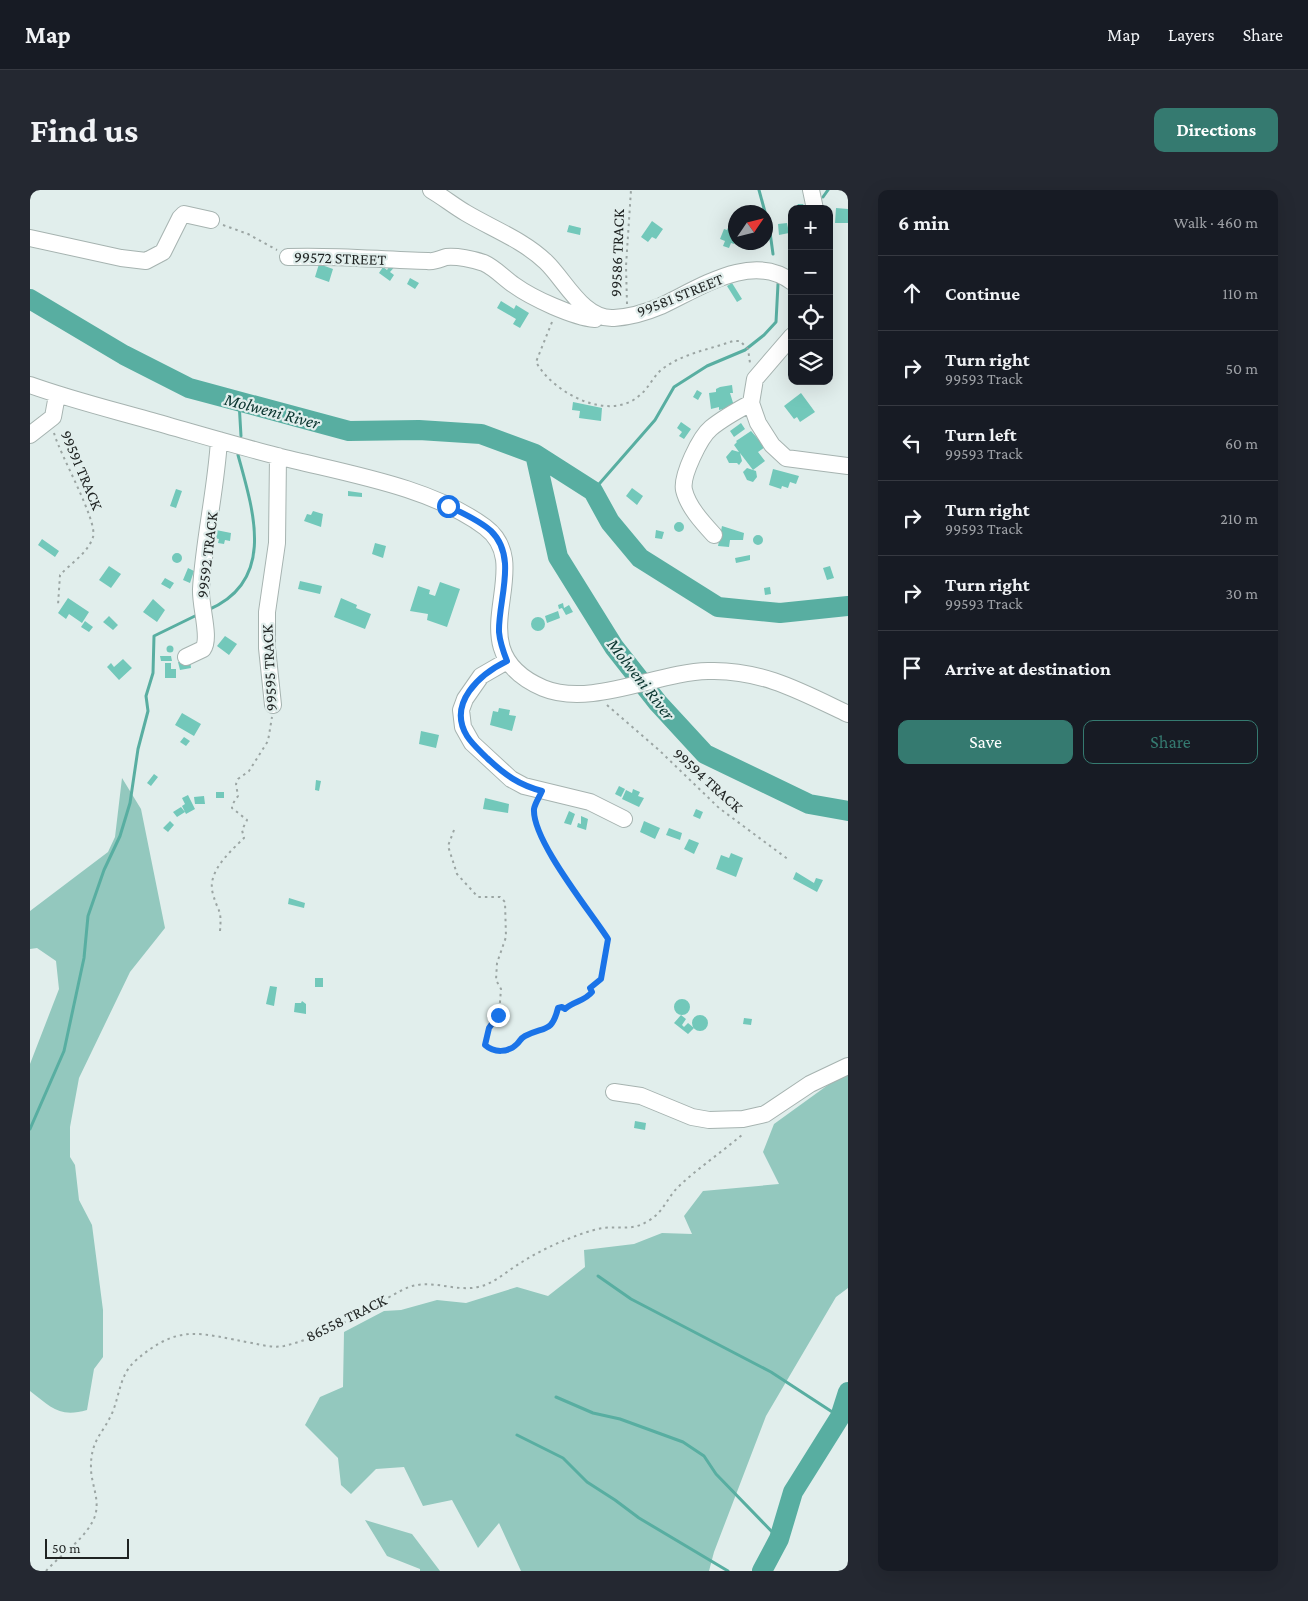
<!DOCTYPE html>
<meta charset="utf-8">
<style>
body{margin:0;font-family:"Crimson Pro",serif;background:#242831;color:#f1f3f6}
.controls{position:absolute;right:15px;top:15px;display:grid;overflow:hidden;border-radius:10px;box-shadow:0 5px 20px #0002}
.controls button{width:45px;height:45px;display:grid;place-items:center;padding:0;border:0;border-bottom:1px solid #363941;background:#171b24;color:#f1f3f6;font:25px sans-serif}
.compass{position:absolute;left:698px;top:15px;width:45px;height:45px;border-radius:50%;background:#171b24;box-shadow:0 5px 20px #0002;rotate:55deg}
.scale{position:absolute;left:15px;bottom:12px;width:84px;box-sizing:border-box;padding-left:5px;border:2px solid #1f2322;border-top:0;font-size:14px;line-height:18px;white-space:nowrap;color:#1f2322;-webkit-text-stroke:4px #e1eeec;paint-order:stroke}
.stop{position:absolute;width:15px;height:15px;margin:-11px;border:4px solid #1a73e8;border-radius:50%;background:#fff}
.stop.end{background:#1a73e8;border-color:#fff;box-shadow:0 1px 5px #0008}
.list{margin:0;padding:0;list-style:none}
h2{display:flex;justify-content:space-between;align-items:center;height:65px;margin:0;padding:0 20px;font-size:21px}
h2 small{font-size:16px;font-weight:400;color:#9ea1a6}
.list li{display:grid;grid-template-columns:32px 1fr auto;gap:15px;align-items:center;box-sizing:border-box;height:75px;padding:0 20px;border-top:1px solid #363941}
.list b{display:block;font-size:19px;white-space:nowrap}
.list p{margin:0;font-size:16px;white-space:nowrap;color:#9ea1a6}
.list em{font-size:16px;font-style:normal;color:#9ea1a6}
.actions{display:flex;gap:10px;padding:15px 20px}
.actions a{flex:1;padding:11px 0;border:1px solid #357a70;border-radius:10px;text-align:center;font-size:18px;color:#357a70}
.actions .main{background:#357a70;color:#fff}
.icon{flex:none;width:28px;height:28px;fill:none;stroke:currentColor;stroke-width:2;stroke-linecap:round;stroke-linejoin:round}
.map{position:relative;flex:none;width:818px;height:1381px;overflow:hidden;border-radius:10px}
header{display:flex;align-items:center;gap:30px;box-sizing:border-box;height:70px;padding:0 25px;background:#171b24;border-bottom:1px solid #363941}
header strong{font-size:24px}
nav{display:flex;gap:28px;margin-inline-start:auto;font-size:18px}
.intro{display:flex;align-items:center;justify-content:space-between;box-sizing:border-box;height:120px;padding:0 30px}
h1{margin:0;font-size:35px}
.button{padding:12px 22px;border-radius:10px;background:#357a70;color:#fff;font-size:18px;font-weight:700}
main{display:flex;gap:30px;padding:0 30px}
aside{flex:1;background:#171b24;border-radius:10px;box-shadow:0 5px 20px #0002}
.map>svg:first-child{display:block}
.grass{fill:#93c8be}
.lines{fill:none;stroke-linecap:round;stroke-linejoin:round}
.stream{stroke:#58aea1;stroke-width:3}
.river{stroke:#58aea1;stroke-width:20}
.building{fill:#72c8ba}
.minor-casing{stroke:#a6b3b0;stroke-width:18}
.path{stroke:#9ba5a3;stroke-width:2;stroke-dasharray:2.5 4;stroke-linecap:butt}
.minor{stroke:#fff;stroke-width:16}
.route{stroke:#1a73e8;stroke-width:6}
.labels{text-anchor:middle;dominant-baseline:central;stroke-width:4.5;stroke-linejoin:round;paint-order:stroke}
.street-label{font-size:16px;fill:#1f2322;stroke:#e1eeec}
.water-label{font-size:18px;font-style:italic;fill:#0a352f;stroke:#e1eeec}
</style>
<header>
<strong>Map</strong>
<nav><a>Map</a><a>Layers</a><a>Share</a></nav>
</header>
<div class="intro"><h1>Find us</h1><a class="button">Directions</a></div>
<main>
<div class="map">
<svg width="818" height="1381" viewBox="0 0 818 1381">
<rect width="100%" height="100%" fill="#e1eeec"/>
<path class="grass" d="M92,588L111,619L135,738L100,782L49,888L40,937V967L45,975L49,1010L62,1035L73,1120V1167L64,1179L57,1220C29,1228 21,1217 0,1201V874L29,799L26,771L7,758L0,759V721L78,662L85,647Z
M818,884V1098L806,1107L736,1226L684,1362L679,1381H491L469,1333L448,1358L422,1310L393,1316L374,1277L346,1279L321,1304L311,1295L308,1268L275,1235L290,1207L313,1197L314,1142L354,1121L371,1120L407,1110L436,1113L487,1097L518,1106L555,1077L554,1060L604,1054L632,1043L662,1044L654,1026L673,1001L749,994L733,962L744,934L809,887Z
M335,1330L382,1344L410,1381H390V1379L357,1366Z"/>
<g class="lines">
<path class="stream" d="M729,0L735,22
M793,7L798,0
M736,24L739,35L743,64
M209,212L211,246
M563,301L625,230L644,197L677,176L715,160L734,145L746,132L748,94
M178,420C247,391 223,320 208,265
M0,939L34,861L54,768L58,726L74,680L90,646L100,613L108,559L118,521L116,506L123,483L124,446L167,425
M568,1086L601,1109L741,1182L810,1227
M526,1207L563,1223L590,1229L653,1252L674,1266L686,1284L749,1349
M487,1245L533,1268L557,1292L585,1310L609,1328L698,1381"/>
<path class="river" d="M0,109L94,165L159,198L319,241L389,240L451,244L505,264L528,367L584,457L628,513L675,564L779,614L818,621
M505,264L563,301L580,332L610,368L688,417L750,423L818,416
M732,1381L749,1349L763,1302L810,1227L818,1202"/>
</g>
<path class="building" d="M768,14H773L776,19H765Z
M806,18L818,19V33H805Z
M702,28L706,30V51L704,54L701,53L699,58L693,56L695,51L690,49L694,39L697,40Z
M622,31L633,39L626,49L622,47L618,52L611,47Z
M757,33L759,43L749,45L748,34Z
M539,35L551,38L550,45L537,42Z
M363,71L367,74L360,82L364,85L360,91L349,83L353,77L357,80Z
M289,74L303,79L299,92L285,87Z
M380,88L389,93L385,99L377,94Z
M702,93L712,109L707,112L697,96Z
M471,111L484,119L486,115L499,123L490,138L483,134L486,129L467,118Z
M702,195L703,203H700L704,216L689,220V217L681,219L679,203L686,202V199L690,197Z
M667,200L672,203L668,210L663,207Z
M771,203L785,222L770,232L767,227L764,229L754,216Z
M543,212L572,218L571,231L549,228L550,221L542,220Z
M651,232L661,239L654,249L649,246L652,242L647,238Z
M711,233L715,239L704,247L700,241Z
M721,241L735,257L728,262L735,271L723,280L710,263L712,271L709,275L705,271L707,273H699L696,267L702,260L709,262L704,255L707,252L706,251Z
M717,278L726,281L727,287L723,292L717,290L713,282Z
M743,279L769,286L766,294L760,292L758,298L752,296L751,299L739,295Z
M602,298L613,306L607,315L596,306Z
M146,299L152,301L146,318L140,316Z
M318,301L332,303V307L318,306Z
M283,321L293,324L291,337L274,331L277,324L281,325Z
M644 337a5 5 0 1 1 10 0a5 5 0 1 1-10 0Z
M692,336L714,343L713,350H700L699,357L688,356Z
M186,340L201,343L200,351L195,350L194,354L188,353L189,349L184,348Z
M626,340L634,342L632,349L625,348Z
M723 350a5 5 0 1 1 10 0a5 5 0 1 1-10 0Z
M12,349L29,361L25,367L8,355Z
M345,353L356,356L353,368L342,364Z
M142 368a5 5 0 1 1 10 0a5 5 0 1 1-10 0Z
M720,365V370L706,373L705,368Z
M79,376L91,384L81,398L69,390Z
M800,376L804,388L797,390L793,378Z
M158,378L164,381L160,393L153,390Z
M135,388L144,393L140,399L131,394Z
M270,391L292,396L290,404L268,399Z
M410,392L430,399L417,437L397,430L398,424L380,421L388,396L400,400L399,404L405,406Z
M740,397L741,404L735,405L734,398Z
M38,408L59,422L52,433L39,424L36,429L28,423Z
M311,408L327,415L326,418L341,424L335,439L304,427Z
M123,409L135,420L127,432L113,422Z
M533,413L534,418L539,415L543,422L536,425L532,418L529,419L528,415Z
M528,421L530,428L517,433L515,426Z
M79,426L88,435L83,440L73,432Z
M501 434a7 7 0 1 1 14 0a7 7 0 1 1-14 0Z
M55,431L63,437L59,442L51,437Z
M195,446L207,454L199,465L187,456Z
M136.5 459a3.5 3.5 0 1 1 7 0a3.5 3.5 0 1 1-7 0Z
M130,466H141L142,471H131Z
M93,469L102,478L89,490L77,477L81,473L84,477Z
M160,470L161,478L150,480L148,472Z
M135,473H141V479H146V488H135Z
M469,518L480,520L479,525L486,526L482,541L460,535L463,521L468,522Z
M152,523L171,534L164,546L145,535Z
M391,541L409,545L406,558L389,554Z
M154,547L160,551L156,556L150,552Z
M124,584L128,587L121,596L117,593Z
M286,590L291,591L289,601L285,600Z
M589,596L595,599L591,607L585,604Z
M603,599L610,602L608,606L614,608L609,617L592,609L596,600L602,603Z
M186,602H194V608H186Z
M158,605L165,619L156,624L152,616L155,614L152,608Z
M174,606L175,614H165L164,607Z
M455,608L479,614L478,623L453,619Z
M151,617L155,622L147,627L143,622Z
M666,619L673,622L670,629L663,626Z
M539,621L545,624L541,635L534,633Z
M551,626L558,629L556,640L547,637L548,633L551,634Z
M140,631L144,635L138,642L133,638Z
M614,631L630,638L625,649L610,642Z
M639,638L652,643L650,650L636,645Z
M659,649L669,653L664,664L654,659Z
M701,663L713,668L706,687L686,679L691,665L699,668Z
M766,682L784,693L786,688L793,690L787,702L763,689Z
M259,708L275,713L274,718L258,714Z
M285,788H293V797H285Z
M240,796L247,797L244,816L236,814Z
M644 817a8 8 0 1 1 16 0a8 8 0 1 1-16 0Z
M272,811L276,814V824L264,822L265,813H271Z
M651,825L656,829L652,835L654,837L658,833L664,838L658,844L644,833Z
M662 833a8 8 0 1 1 16 0a8 8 0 1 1-16 0Z
M714,828L722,829L721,835L713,834Z
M605,931L616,933L615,940L604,938Z"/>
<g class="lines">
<defs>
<path id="minor" d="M401,0C413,7 424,16 436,23C463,39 493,50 516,72C535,90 553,130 584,128C599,127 617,122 631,116C668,99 722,61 762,92
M781,0L785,19
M0,48L91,68L116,71L133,62L150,28L154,24L181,30
M258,67C305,65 351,70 398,71C404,72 410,69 416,67C427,66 443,69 454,73C465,78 474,88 484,95C502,108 543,127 565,129
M762,146L725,189L721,213L728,233L742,255L756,268L818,276
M0,195C39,209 79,219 118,230C161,242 204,255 247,266C313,283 400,296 455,337C510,378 422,459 513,498C561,518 628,482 678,481C731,479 772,502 818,524
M0,245L23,227L27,205
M684,345C673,333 658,317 654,300C651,286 670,247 681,238C693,228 706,221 721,213
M156,467L173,459C181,448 170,416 171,399C174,349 186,300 189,250
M477,471L451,486L435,509L431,520L433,537L442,553L481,589L494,596L560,612L594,629
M243,515L237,458V422L247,353L248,266
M584,902L611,906L662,927L679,930L713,929L735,924L780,894L818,876"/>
</defs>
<use href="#minor" class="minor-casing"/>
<path class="path" d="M193,35L218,44L247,60
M597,114L596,76L601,0
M522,132L506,172C523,203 579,233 610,205C620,197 624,184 635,177C655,163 681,159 703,151H710L718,159L720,173
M24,243C30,265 68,331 63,347C58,363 40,374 30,385L28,415
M577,515L630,561L689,618L759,670
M424,640L418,656L427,684L448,707H470L475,712L476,747L467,773L466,790L471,799L469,825L459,837L455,855C464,863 478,863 487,854C490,851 491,848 495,846C515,836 522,843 528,818L532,817L535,819C544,811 555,811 562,802L560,798L571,789L578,749C563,725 492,638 507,612
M190,741C192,718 188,723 183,704C176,682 201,661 214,648L212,640L217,630L202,618V615L208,606L206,594L208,589L219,581L238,551L242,527
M16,1381C31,1364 57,1348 65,1326C70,1310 62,1296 61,1280C60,1249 73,1245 83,1221C90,1203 90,1185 105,1171C150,1132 170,1144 222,1153C232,1155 243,1158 254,1156C285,1149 315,1132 343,1117C354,1110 367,1102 379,1097C403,1089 425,1102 448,1097C464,1094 478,1080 492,1072C505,1064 520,1056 533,1051C545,1046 561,1040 573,1038C590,1036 603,1041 618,1031C633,1023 637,1008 648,997C668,978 692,962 713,944"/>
<use href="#minor" class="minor"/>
</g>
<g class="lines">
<path class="route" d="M418,316C432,323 449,330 461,341C488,367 468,410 469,442C470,453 473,461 477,471C450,484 417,513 437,546C442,554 450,561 457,568C475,585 489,595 512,601C510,606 505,613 504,619C502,650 560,721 578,749L571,789L560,798L562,802C555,811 544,811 535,819L532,817L528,818C522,843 515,836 495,846C491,848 490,851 487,854C478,863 464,863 455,855L459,838L468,825"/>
</g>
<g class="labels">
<g class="street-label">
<text transform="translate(587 63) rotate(-88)">99586 TRACK</text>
<text transform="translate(310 68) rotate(2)">99572 STREET</text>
<text transform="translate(650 105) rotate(-22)">99581 STREET</text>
<text transform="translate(52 280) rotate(67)">99591 TRACK</text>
<text transform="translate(177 365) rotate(-83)">99592 TRACK</text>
<text transform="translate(239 478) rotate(-93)">99595 TRACK</text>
<text transform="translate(678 590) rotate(42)">99594 TRACK</text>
<text transform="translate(316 1128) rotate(-26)">86558 TRACK</text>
</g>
<g class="water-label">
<text transform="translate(242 221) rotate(15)">Molweni River</text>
<text transform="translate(611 489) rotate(52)">Molweni River</text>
</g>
</g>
</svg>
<div class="controls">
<button>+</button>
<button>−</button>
<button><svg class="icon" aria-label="locate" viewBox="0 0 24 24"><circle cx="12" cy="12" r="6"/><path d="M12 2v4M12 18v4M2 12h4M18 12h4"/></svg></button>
<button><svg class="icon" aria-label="layers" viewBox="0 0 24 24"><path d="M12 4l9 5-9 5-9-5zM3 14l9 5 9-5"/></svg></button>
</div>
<svg class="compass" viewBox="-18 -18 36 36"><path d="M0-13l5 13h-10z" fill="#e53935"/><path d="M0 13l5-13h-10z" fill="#9ea1a6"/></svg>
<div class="scale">50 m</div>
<div class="stop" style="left:418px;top:316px"></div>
<div class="stop end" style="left:468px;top:825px"></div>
</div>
<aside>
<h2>6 min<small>Walk · 460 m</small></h2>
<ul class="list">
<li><svg class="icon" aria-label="ahead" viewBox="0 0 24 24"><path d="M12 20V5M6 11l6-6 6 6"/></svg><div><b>Continue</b></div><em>110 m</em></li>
<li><svg class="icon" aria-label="right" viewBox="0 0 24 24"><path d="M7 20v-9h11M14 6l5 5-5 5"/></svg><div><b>Turn right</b><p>99593 Track</p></div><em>50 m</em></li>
<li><svg class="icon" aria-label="left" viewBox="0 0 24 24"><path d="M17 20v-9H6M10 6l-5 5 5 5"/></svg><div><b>Turn left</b><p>99593 Track</p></div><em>60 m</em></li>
<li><svg class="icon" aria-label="right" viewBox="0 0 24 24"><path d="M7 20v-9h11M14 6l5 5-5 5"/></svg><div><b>Turn right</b><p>99593 Track</p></div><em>210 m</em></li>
<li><svg class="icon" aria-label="right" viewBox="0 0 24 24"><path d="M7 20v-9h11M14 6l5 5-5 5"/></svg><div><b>Turn right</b><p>99593 Track</p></div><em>30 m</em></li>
<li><svg class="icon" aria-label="arrive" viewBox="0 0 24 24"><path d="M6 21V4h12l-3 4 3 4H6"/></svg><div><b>Arrive at destination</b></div></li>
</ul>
<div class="actions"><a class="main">Save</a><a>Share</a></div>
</aside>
</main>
